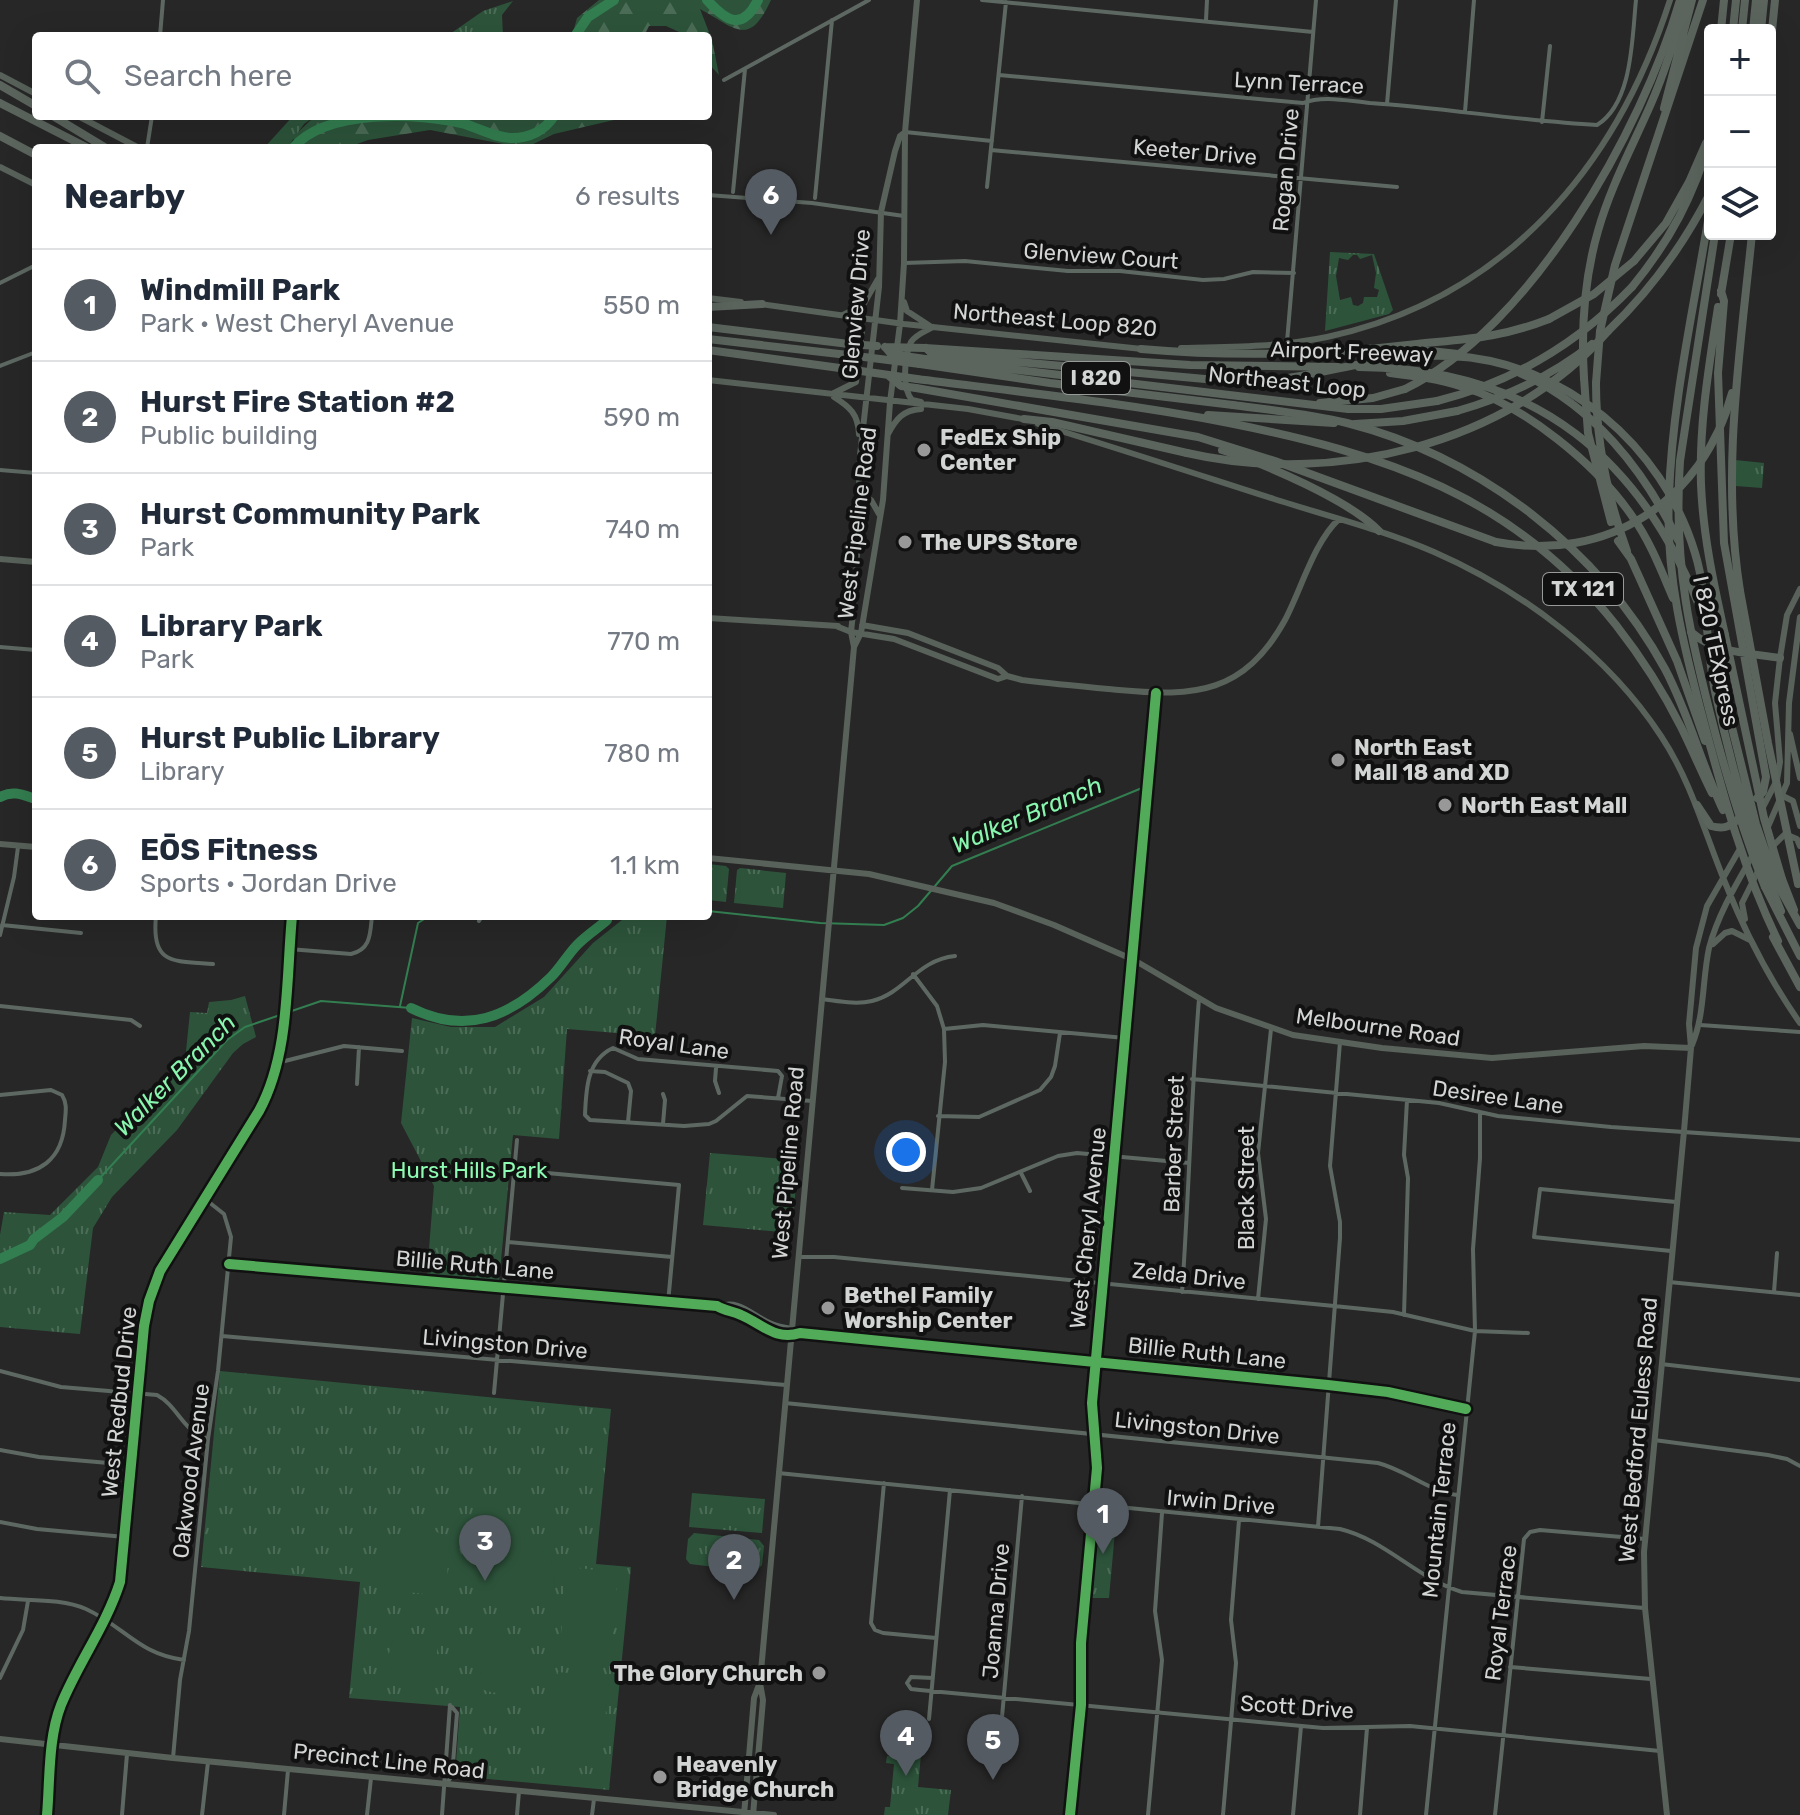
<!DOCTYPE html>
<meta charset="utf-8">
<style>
body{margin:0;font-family:Rubik,sans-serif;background:#f2f2f3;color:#1f2937}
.controls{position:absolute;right:24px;top:24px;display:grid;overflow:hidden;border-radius:8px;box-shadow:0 8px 32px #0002}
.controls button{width:72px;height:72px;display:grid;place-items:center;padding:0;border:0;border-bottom:2px solid #e0e1e3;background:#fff;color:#1f2937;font:40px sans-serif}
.you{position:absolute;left:906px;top:1152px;width:28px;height:28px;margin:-20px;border:6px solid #fff;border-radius:50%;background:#1a73e8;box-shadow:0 0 0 12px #1a73e833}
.badge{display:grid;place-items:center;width:52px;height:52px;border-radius:50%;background:#555b62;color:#fff;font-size:26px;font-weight:700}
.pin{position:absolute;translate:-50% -66px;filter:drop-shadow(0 2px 4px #0008)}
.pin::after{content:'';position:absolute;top:42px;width:28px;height:24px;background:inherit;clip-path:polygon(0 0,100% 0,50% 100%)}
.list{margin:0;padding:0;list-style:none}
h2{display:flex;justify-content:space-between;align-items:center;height:104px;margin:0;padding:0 32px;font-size:34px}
h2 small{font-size:26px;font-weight:400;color:#747a83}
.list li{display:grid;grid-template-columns:52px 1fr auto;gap:24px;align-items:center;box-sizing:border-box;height:112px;padding:0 32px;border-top:2px solid #e0e1e3}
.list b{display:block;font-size:30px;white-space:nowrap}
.list p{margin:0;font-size:26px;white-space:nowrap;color:#747a83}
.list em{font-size:26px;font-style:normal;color:#747a83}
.icon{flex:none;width:44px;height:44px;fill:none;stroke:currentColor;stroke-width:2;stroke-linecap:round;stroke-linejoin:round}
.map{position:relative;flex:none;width:1800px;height:1815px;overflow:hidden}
.search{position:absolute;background:#fff;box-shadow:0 8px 32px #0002;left:32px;top:32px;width:680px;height:88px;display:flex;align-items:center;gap:20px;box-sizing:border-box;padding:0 28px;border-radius:8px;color:#747a83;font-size:30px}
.panel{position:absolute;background:#fff;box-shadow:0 8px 32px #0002;left:32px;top:144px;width:680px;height:776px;border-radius:8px}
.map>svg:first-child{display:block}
.grass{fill:url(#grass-tufts);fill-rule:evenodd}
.forest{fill:url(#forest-firs)}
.garden{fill:#2d543b}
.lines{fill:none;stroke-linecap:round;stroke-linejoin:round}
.stream{stroke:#337e50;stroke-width:2}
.river{stroke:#337e50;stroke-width:10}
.street{stroke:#5e6862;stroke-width:4}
.secondary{stroke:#58615a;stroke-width:6}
.highway{stroke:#5b655e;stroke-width:8}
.highway-bridge{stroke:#5b655e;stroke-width:8}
.cycleway-casing{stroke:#101110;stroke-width:15}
.cycleway{stroke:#51ab58;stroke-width:10}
.poi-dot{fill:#979897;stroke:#101110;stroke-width:3}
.labels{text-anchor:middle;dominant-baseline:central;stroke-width:8;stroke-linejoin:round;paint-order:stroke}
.shield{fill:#101110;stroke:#989a99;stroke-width:2}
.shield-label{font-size:20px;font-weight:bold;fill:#d3d5d4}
.street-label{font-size:22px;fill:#d3d5d4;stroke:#101110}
.poi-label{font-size:22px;font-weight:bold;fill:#d3d5d4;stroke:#101110;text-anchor:start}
.park-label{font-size:22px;fill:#8efbb3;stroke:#101110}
.water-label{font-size:24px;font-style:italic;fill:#88f6ae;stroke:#101110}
</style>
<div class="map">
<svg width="1800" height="1815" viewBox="0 0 1800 1815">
<defs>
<pattern id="grass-tufts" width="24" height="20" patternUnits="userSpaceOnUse" patternTransform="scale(2)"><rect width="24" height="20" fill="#2d543b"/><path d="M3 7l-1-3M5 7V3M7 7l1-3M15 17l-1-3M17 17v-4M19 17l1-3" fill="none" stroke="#4b6c56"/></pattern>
<pattern id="forest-firs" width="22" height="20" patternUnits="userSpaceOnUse" patternTransform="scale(2)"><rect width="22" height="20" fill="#2d543b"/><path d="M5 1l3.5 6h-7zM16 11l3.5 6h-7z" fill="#4b6c56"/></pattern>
</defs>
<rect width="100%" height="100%" fill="#272727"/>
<path class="grass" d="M513,1L502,15L503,36H447L483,11Z
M293,116H315L304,124L287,148H264Z
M1330,252L1374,254L1393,310L1389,314L1325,331ZM1353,255H1357L1360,259L1372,255L1376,273L1374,288L1379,290L1377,297H1364L1363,303L1358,306L1353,305L1351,297L1340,300L1336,276L1339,258L1348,260Z
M1735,460L1764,463L1762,488L1736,486Z
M708,864L726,866L729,869L726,902L708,900Z
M740,868L786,873L783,908L734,903L737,870Z
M627,916H667L655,1036L567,1029L559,1139L513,1135L499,1281L427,1274L434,1186L401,1123L412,1018L451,1027H495L544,997L593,943Z
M245,996L256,1037L243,1044L233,1053L177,1130L112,1197L93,1228L80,1334L0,1327V1235L4,1212L50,1215L98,1167L111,1135L185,1061L190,1012L207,1013L209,1002L231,1000Z
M710,1153L798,1160L792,1233L703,1225Z
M220,1371L611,1409L596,1564L631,1567L609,1790L455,1776L460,1707L349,1698L360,1582L201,1567Z
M692,1493L765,1499L762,1533L689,1527Z
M1098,1507L1117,1509L1109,1598H1088Z
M694,1533L759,1540L764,1546L762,1565L755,1572L690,1564L686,1559L688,1539Z
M894,1730L923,1733L918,1787L951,1790L948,1815H884L885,1807H890L894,1764L886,1763L887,1756H891Z"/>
<path class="forest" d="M599,0H771C749,48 735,28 700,9L712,40L719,75L708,63V36H688L666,26H649L644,36H572L577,18Z
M315,116H631L554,134L525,148L430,130L368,140L346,148H304L292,138Z"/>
<path class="garden" d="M428,1526L449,1540L446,1597L386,1589L380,1567L387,1541L407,1530Z
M511,1535L530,1540L551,1559L554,1582L544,1604L484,1601L494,1539Z
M567,1567L618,1572L610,1662L559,1657Z
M396,1633L439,1636L433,1682L418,1687C387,1675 382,1664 396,1633Z
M483,1638L526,1644L529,1647C540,1684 513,1703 479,1688Z
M558,1672L609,1677L601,1765L550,1760Z"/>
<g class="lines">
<path class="stream" d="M708,911L820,923L884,925L903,918L918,906L952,866L1142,788
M607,920L613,916
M400,1006L418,923L429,916
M98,1180L227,1040L245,1027L321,1001L411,1008"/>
<path class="river" d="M707,0C726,21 742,32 758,0
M575,36L588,17L614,0
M293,148C325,109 419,112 465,124C480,129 496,138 512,138C530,138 545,130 554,116
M0,797C13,790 23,795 36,799
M411,1008C465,1035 509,1018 551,977C561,967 568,954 578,944C587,935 598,928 607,920
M0,1259L30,1245L34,1239L63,1217L98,1180"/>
<path class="street" d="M982,0L1313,32
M1206,20L1207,0
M160,36L163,0
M999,75L1303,103C1323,95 1348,101 1370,103C1446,108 1521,121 1597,125C1633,103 1632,37 1636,0
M724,80L869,0
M1387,104L1396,0
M1465,112L1474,0
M1542,122L1550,46
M905,132L992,141
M147,148L152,116
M991,150L1397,187
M987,187L1006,2
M733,192L745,69
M708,195L812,203L904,216
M815,198L832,20
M904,263L965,261L1068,271H1120L1203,280L1224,279L1253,272L1294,273
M0,283L36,265
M1287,342L1316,0
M0,366L36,352
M0,470L36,473
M0,647L36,650
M156,916C151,965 173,961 213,964
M479,921L482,916
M2,925L81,933
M0,935L14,877L18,847
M289,949L351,954C371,949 370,934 372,916
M913,974L937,1006L944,1029L945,1062L932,1190
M821,999C838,1001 856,1005 872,1001C905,993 917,960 955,956
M0,1006L131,1020L140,1026
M1700,1025L1800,1032
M944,1029L983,1025L1125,1038
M277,1063L344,1046L402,1051
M716,1068L715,1081L719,1093
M590,1071L605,1072L628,1083L631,1091L628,1122
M1192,1079L1439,1103L1498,1116L1611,1127L1800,1140
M357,1084L359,1047
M663,1094L665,1100L663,1124
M0,1095L51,1090L62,1095C67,1103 66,1110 65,1120C63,1160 39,1177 0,1174
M778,1098L782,1076L778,1071L638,1059L613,1048C587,1060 586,1089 585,1115L590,1120L684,1126L709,1124L716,1121L747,1096L812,1101
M938,1116L979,1117L1040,1090L1051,1077L1055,1066L1060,1033
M514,1170L679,1185L668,1303
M1021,1173L1030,1191
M902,1188L953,1192L981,1188L1058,1156L1077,1153L1189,1163
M508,1242L672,1257
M1671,1251L1534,1237L1540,1189L1676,1202
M798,1257H834L1334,1306L1393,1312L1475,1331L1528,1333
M229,1264L717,1306C725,1311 733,1311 741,1315C762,1324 776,1341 800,1333L1328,1385L1388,1392L1466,1409
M1669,1282L1800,1295
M1182,1292C1189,1194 1191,1096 1199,999
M1774,1292L1777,1253
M1258,1299L1266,1219L1258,1153L1271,1029
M717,1306C740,1297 752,1315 772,1323C779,1326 786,1327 792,1328
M1404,1315L1408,1178L1404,1155L1407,1100
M222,1336L786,1385
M1661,1364L1800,1380
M0,1371L61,1387L157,1395C179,1407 181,1430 208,1439
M494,1393L517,1140
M785,1403L1378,1463C1406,1470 1428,1491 1457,1495
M1654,1440L1768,1455L1787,1459L1800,1466
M0,1450L39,1457L132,1465
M778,1473L1340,1529C1386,1540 1417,1579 1462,1592L1644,1608
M884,1483L871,1623L875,1630L883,1633L936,1638
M0,1522L37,1529L125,1537
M1318,1527L1340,1238V1222L1330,1166L1340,1042
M0,1598C27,1601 61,1598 86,1609C125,1627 138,1654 184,1660
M1510,1667L1651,1679
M0,1678L23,1630L28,1601
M933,1678L911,1677L907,1683L911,1689L920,1690L1323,1728L1410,1726L1660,1751
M929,1719L950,1490
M1001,1728L1022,1496
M173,1758L180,1680L189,1631L208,1439L218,1371L231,1237L224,1214L205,1199
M446,1784L452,1776L457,1713L452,1707
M122,1815L127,1754
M202,1815L208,1762
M284,1815L288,1770
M367,1815L371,1778
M442,1815L450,1705
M517,1815L519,1791
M592,1815L594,1799
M1148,1815L1162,1660L1155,1611L1162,1513
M1223,1815L1236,1663L1231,1620L1239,1520
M1293,1815L1301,1726
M1360,1815L1367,1728
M1426,1815L1475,1331L1473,1249L1480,1158V1113
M1495,1815L1524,1539L1530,1532L1540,1530L1645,1539"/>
<path class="secondary" d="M0,75L36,94
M78,116L139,148
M0,167L36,185
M708,298L741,302
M904,302L907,311L930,326
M760,304L904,324L1142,349
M843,315L863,305L878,279
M1181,348C1229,347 1279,347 1327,337C1504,299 1616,168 1670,0
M708,380L968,409L1028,420
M834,393L856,382L862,331L860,323L853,318
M834,397C850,407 858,414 859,434
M921,402L912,400C902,389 904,356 911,342C915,335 926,331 933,327
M1038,424C1117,448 1196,474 1274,499C1328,516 1383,530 1434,552C1523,591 1608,655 1661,736C1691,781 1704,831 1724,880C1744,930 1769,979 1800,1023
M888,434C896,419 903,410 921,409
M858,496L871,500L879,514
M0,559L36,562
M708,618L838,626
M862,625L908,633L998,668L1007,676
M836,626L851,632L894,639L998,679L1007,676L1022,680C1054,684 1087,687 1119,690C1195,697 1244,694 1285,620C1301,590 1314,542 1339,519
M854,647L861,633L883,500L890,402L900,324L904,263L905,132L917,0
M1790,734L1800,778
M1783,796L1793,801L1800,826
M1762,809L1777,780L1780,762L1775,703L1780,658L1787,615L1800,589
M1767,829L1787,783L1789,703L1800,617
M0,844L36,847
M1772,847L1785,834L1797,839L1800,846
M708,858L869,874L994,903L1054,925L1134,960L1216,1008L1293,1035L1382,1048L1492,1058L1644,1046L1691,1048
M1745,919L1742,903L1760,867
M1713,944L1725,933L1732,931L1750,940
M1692,1045C1705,1014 1702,981 1709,948C1718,914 1737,883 1754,853
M0,1739L173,1758L774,1815
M47,1815C50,1780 48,1738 61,1705C78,1663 106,1626 120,1582L144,1326L149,1301L160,1271L259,1111C290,1054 286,980 292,916
M744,1815L754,1698L760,1682L854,647L851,632L856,586L860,455L879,287L881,212L895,151L900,136L905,132
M753,1815L763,1700L760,1683
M1070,1815L1081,1705V1643L1097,1468L1092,1403L1156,693
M1667,1815L1645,1608L1644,1552L1684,1131L1691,1048L1689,1024L1696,948L1707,906L1741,847"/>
<path class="highway" d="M1721,30L1724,0
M1733,30L1736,0
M1742,30L1745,0
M1753,30L1756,0
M1761,30L1764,0
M1770,51L1775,0
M0,85L36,106
M0,103L88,148
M1664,108L1692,0
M53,116L106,148
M0,136L36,155
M1634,261L1666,223L1689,182L1706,143
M1632,287C1669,242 1694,196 1710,139
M1721,291L1724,301L1718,373L1724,543L1766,777L1763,792L1757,798
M1721,294L1731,234
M708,307L762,304
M1718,307C1709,366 1699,424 1701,484C1703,536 1714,585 1725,635
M708,327L849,344
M1608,331C1651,290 1683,246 1710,193
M708,339L848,355
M925,348L1190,365L1338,367
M926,348L932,354L1227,381L1277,380
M1141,349C1233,357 1325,355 1417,344C1466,339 1501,338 1549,319
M1412,349L1458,354
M708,350L847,369
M925,359L1348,409H1381L1437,401
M920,364L1050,383L1233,405
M1359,367C1535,368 1645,459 1705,621
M1390,373C1415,376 1439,379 1463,387C1524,405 1596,464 1632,516C1650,541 1661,570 1673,598
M1520,373C1593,405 1644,470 1678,540
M1584,378C1581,328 1584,279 1598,231C1610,188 1632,147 1650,106C1665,72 1676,36 1685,0
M917,379C1021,392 1126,403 1229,423C1384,454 1513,495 1616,625C1641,657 1663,691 1681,727C1692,749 1701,771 1712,793
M1596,383L1600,331L1615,265L1703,0
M916,388L1198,437L1275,461L1496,542
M1320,403L1373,398L1405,389
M1208,415L1334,423
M1024,419L1052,422L1187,453
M1355,424L1403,421L1457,411
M1222,450C1265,464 1349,500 1379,531
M1618,541L1631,559L1677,661L1705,741
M1740,591C1721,472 1740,353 1752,234
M1691,632C1714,653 1750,653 1780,658
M1697,805L1711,826C1722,829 1728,828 1737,820
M1782,879L1794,910
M1776,882L1800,925
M1765,887L1800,956
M1773,937L1800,987"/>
<path class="highway-bridge" d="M1710,208C1695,303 1672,400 1669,496C1665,574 1684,648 1704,723C1724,798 1744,871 1778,941
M1715,234L1680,461C1673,564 1690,638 1716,736C1730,788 1745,837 1765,887
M1549,319L1594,294L1634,261
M849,344L877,346
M885,347L891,354L925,359
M885,347L925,348
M848,355L920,364
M847,369L917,379
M889,376L901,386L916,388
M1584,378L1588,433L1611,522
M1277,380C1335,371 1392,353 1451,356C1564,361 1663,446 1695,553C1709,599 1705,649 1716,696C1732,769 1752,842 1781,911
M1596,383C1596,442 1607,496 1627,551
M1405,389C1531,328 1642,131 1680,0
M1437,401C1514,382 1577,344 1632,287
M1233,405C1271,410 1309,414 1347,423C1480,457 1599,549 1665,669C1689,714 1701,764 1723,810
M1457,411C1506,397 1552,376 1592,344
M1187,453C1332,486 1507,446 1608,331
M1496,542C1608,563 1703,501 1732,393
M1740,591L1768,743L1798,884
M1725,635L1764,818L1782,879
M1713,651L1756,824L1776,882"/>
<defs>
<path id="cycleway" d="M229,1264L717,1306C725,1311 733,1311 741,1315C762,1324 776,1341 800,1333L1328,1385L1388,1392L1466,1409
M47,1815C50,1780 48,1738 61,1705C78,1663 106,1626 120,1582L144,1326L149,1301L160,1271L259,1111C290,1054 286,980 292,916
M1070,1815L1081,1705V1643L1097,1468L1092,1403L1156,693"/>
</defs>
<use href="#cycleway" class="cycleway-casing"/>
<use href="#cycleway" class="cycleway"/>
</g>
<g class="poi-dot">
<circle cx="924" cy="450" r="8"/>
<circle cx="905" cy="542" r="8"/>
<circle cx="1338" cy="760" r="8"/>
<circle cx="1445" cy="805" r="8"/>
<circle cx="828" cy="1308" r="8"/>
<circle cx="819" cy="1673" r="8"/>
<circle cx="660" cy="1777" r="8"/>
</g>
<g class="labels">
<g class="shield">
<rect x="1062" y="362" width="68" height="32" rx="6"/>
<rect x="1543" y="573" width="80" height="32" rx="6"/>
</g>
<g class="shield-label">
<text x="1096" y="378">I 820</text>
<text x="1583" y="589">TX 121</text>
</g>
<g class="street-label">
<text transform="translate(1299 83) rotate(3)">Lynn Terrace</text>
<text transform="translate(1195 152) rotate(5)">Keeter Drive</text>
<text transform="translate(1286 170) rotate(-85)">Rogan Drive</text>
<text transform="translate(1101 256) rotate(4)">Glenview Court</text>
<text transform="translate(856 304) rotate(-85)">Glenview Drive</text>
<text transform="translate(1055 320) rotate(5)">Northeast Loop 820</text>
<text transform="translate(1352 352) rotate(2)">Airport Freeway</text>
<text transform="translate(1287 382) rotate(6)">Northeast Loop</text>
<text transform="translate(857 523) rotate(-83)">West Pipeline Road</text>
<text transform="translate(1716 651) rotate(78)">I 820 TEXpress</text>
<text transform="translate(1378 1027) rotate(8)">Melbourne Road</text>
<text transform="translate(674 1044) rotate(8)">Royal Lane</text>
<text transform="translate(1498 1097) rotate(8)">Desiree Lane</text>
<text transform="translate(1174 1144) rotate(-88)">Barber Street</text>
<text transform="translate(788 1163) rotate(-85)">West Pipeline Road</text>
<text transform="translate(1246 1188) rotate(-90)">Black Street</text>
<text transform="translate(1088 1228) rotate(-84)">West Cheryl Avenue</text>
<text transform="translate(475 1265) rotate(5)">Billie Ruth Lane</text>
<text transform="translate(1189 1276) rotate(6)">Zelda Drive</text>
<text transform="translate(505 1344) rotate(5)">Livingston Drive</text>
<text transform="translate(1207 1353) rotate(6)">Billie Ruth Lane</text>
<text transform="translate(119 1402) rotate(-84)">West Redbud Drive</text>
<text transform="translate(1197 1428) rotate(6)">Livingston Drive</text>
<text transform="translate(1638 1430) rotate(-85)">West Bedford Euless Road</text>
<text transform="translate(191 1471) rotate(-83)">Oakwood Avenue</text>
<text transform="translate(1221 1502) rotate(5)">Irwin Drive</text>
<text transform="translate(1439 1510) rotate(-84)">Mountain Terrace</text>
<text transform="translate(996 1611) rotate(-85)">Joanna Drive</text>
<text transform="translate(1501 1613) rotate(-83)">Royal Terrace</text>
<text transform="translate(1297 1707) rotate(4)">Scott Drive</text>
<text transform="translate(389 1761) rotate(6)">Precinct Line Road</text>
</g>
<g class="poi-label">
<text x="940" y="437">FedEx Ship<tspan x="940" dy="25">Center</tspan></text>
<text x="921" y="542">The UPS Store</text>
<text x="1354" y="747">North East<tspan x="1354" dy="25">Mall 18 and XD</tspan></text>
<text x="1461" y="805">North East Mall</text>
<text x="844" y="1295">Bethel Family<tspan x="844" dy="25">Worship Center</tspan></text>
<text x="803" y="1673" text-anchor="end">The Glory Church</text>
<text x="676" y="1764">Heavenly<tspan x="676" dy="25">Bridge Church</tspan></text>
</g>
<g class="park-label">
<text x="469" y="1170">Hurst Hills Park</text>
</g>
<g class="water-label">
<text transform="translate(1027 815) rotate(-23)">Walker Branch</text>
<text transform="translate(175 1075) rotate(-45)">Walker Branch</text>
</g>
</g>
</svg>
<div class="controls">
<button>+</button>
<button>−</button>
<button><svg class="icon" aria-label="layers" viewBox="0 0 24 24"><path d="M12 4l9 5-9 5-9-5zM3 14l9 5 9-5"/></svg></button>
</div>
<div class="you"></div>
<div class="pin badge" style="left:1103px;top:1554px">1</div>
<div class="pin badge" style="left:734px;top:1600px">2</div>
<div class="pin badge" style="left:485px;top:1581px">3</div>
<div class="pin badge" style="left:906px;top:1776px">4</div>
<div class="pin badge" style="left:993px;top:1780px">5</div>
<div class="pin badge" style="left:771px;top:235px">6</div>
<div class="search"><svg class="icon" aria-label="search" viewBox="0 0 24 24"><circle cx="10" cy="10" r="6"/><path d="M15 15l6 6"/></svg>Search here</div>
<section class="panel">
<h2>Nearby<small>6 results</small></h2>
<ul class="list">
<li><span class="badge">1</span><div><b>Windmill Park</b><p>Park · West Cheryl Avenue</p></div><em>550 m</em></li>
<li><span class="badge">2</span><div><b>Hurst Fire Station #2</b><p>Public building</p></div><em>590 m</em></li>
<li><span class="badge">3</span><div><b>Hurst Community Park</b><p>Park</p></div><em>740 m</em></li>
<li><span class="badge">4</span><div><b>Library Park</b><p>Park</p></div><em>770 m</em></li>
<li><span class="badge">5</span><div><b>Hurst Public Library</b><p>Library</p></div><em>780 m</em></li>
<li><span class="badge">6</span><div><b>EŌS Fitness</b><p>Sports · Jordan Drive</p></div><em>1.1 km</em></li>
</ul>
</section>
</div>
